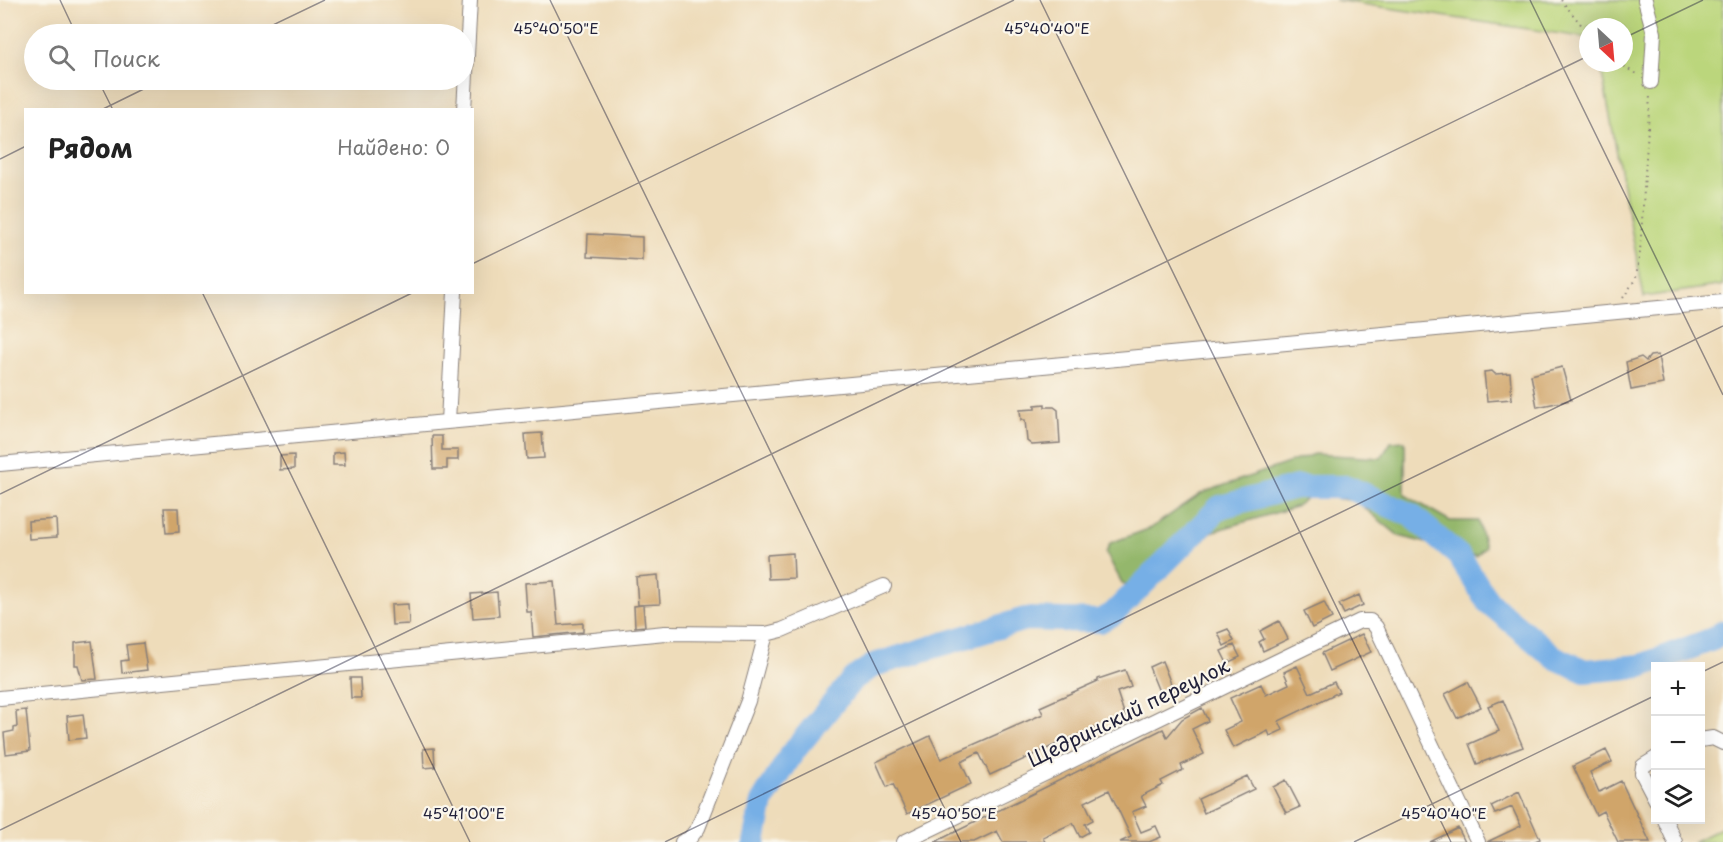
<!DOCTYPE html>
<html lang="ru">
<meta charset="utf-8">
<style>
body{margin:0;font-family:"Playpen Sans",sans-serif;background:#f2f2f2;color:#222}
.controls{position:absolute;right:18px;bottom:18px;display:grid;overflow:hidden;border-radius:0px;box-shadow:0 6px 24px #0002}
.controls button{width:54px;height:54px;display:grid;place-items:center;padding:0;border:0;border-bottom:2px solid #e0e0e0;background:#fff;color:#222;font:30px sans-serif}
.compass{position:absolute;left:1579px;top:18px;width:54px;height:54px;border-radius:50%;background:#fff;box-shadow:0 6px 24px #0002;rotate:154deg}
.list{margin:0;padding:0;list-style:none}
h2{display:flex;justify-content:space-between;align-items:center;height:78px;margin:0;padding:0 24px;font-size:26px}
h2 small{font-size:20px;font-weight:400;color:#767676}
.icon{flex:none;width:33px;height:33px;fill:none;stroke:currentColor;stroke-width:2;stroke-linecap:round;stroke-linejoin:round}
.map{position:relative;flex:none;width:1723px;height:842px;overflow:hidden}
.search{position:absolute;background:#fff;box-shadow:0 6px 24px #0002;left:24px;top:24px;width:450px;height:66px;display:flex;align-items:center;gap:15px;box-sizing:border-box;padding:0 21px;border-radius:33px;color:#767676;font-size:22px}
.panel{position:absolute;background:#fff;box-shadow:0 6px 24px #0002;left:24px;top:108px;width:450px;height:186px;border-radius:0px}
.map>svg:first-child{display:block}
.green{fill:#bbd67c;stroke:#6e7c5c;stroke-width:1.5}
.forest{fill:#94b76c;stroke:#5b6c54;stroke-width:1.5}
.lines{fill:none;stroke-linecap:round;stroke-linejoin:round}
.river{stroke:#76afe6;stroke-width:24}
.building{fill:#d0a56a}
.street-casing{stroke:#887f7a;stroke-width:16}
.path{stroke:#887f7a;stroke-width:2;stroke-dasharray:1.5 4.5;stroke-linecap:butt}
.street{stroke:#fff;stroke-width:14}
.ticks{fill:none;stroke:#22223b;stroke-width:1.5;stroke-opacity:0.45}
.labels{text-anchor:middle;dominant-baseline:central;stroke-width:4.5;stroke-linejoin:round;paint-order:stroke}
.street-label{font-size:20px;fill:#22223b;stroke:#fbf7ec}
.ticks-label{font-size:15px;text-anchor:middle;fill:#22223b;stroke:#fbf7ec;stroke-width:4.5;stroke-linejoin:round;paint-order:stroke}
</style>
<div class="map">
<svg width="1723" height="842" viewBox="0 0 1723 842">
<rect width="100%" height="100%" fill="#fbf7ec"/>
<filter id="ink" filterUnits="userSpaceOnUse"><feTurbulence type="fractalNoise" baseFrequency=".0167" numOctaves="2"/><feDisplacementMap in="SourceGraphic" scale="12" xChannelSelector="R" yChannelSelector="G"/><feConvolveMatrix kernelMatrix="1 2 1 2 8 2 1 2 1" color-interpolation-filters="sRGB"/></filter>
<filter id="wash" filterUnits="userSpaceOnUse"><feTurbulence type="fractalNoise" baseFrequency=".008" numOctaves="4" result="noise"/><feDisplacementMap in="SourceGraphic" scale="24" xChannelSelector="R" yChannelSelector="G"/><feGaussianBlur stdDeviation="1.35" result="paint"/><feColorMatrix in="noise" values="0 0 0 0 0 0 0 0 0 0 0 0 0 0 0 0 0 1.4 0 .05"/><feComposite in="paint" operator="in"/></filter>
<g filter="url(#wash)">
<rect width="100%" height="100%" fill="#eedcba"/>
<path class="green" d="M1335,0H1723V285L1644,297L1600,63H1624V27H1588V38Z
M1723,827V842H1693Z"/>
<path class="forest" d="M1405,441V495L1450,521H1478L1485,547L1476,556L1399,536L1356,501L1311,495L1295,507L1211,532L1148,592L1122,583L1106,553L1110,543L1151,528L1202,493L1314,454L1381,458L1391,442Z"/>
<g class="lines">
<path class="river" d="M754,842L762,802L793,752L853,679L874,665L1025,619L1100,621L1113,614L1220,507L1296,487H1347L1411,515L1459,556L1488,602L1554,657L1585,671L1641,666L1713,639L1723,632"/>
</g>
<g id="blocks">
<path class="building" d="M588,234L642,237V260L587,257Z
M1658,355L1663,384L1631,390L1626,362L1641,357L1646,361L1650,356Z
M1562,367L1571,400L1537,407L1531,375Z
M1492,371L1495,374L1510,373L1512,399L1487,401L1484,372Z
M1045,404V407H1054L1058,410L1060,443L1032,445L1027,441L1025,420H1021L1020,410L1035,409V405Z
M542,433L544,458L527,459L525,434Z
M432,436H442V450H458V460H447V469H433Z
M344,452L345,465H333V453Z
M294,455V469L280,470V456Z
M164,508H178L179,532L166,533Z
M56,519L57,537L29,539L28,521Z
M793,553L794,578L768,579L767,555Z
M658,575L660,604L638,605L636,577Z
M554,581L558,625L583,623V632L533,637L531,612H527L525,583Z
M497,592L499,616L473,618L471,594Z
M1359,595L1363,605L1344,614L1339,604Z
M1324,602L1332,618L1312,628L1304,611Z
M408,604L409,624L392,625L391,605Z
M643,605L645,626L635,627L634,606Z
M1279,621L1288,639L1263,651L1259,642L1264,639L1260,631Z
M1228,629L1234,641L1224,646L1218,633Z
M1362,634L1371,652L1330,671L1322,653Z
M92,641L97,679L82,680L78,665H75V643Z
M143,643L147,670L122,673L121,661L128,660L126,645Z
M1234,645L1240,657L1227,663L1221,651Z
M1162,661L1175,694L1162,699L1149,667Z
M1297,666L1310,693L1334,682L1339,692L1279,721L1283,730L1270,736L1268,731L1233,748L1224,730L1241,722L1230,698L1261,684L1266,695L1289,684L1284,672Z
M1125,670L1131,687L1117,692L1125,716L1070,738L990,775L979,753L961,762L971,784L907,814L893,784L887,787L876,762L930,736L941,759L1043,714L1040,707L1098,681V679Z
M350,678H360L361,698H351Z
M1468,682L1481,707L1457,718L1445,694Z
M1503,700L1523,747L1477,764L1469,744L1499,731L1488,706Z
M1202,708L1208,721L1192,729L1204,754L1181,765L1183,770L1161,781L1163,785L1141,796L1146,806L1132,812L1141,832L1156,826L1161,837L1149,842H1120L1131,837L1109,790L1085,802L1093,820L1085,824L1089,832L1080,837L1073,823L1043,837L1045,842H1003L997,831L974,842H935L1163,729L1167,737L1182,719Z
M26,710L30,751L6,754L4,733L14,731V728L17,727L16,711Z
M83,714L86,738L69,740L67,716Z
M434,748L435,767L424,768L423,749Z
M1606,750L1612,762L1590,772L1599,792L1621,781L1650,842H1618L1603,811L1596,815L1573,766Z
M1247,776L1254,789L1204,813L1198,799Z
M1286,780L1300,807L1286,813L1273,787Z
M1519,792L1540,839L1533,842H1487L1521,826L1512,807L1495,814L1491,806Z
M1458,828L1465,842H1430Z"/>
</g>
</g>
<g filter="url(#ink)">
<use href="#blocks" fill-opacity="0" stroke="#887f7a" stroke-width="1.5"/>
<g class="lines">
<defs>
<path id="street" d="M1645,0L1654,33L1651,82
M464,110L470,0
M448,421L455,292
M0,464L1723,302
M0,698L665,633L766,634L782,630L884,586
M1700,740L1713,738L1723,743
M1656,758L1643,766L1642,773L1656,800
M1665,820L1675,842
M682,842L689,839L698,828L748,701L766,634
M904,842L1360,621H1370L1376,627L1478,842"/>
</defs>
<use href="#street" class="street-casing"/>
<path class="path" d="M1561,0L1588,33
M1619,63L1639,76
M1623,298L1636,278L1640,252L1650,96"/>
<use href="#street" class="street"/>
</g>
</g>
<path class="ticks" d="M60,0L76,34M550,0L961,842M1040,0L1451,842M1530,0L1723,395M254,34L325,0M1624,38L1703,0M98,80L113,110M101,110L162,80M0,159L26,146M472,264L1014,0M202,292L470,842M0,494L414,292M1700,673L1723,662M0,830L1588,56M665,842L1723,326M1354,842L1656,695"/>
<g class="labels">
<g class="street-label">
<text transform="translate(1128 712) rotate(-26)">Щедринский переулок</text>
</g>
</g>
<g class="ticks-label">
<text x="556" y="34">45°40'50"E</text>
<text x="1047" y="34">45°40'40"E</text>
<text x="464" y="819">45°41'00"E</text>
<text x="954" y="819">45°40'50"E</text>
<text x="1444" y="819">45°40'40"E</text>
</g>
</svg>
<div class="controls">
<button>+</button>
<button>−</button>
<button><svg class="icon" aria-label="layers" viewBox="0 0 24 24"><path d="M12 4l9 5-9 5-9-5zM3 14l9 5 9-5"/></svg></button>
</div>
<svg class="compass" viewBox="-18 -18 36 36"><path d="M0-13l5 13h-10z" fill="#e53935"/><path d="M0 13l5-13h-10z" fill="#767676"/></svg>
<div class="search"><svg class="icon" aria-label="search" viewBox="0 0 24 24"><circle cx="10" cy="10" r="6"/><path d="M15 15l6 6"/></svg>Поиск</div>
<section class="panel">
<h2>Рядом<small>Найдено: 0</small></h2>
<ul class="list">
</ul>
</section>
</div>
